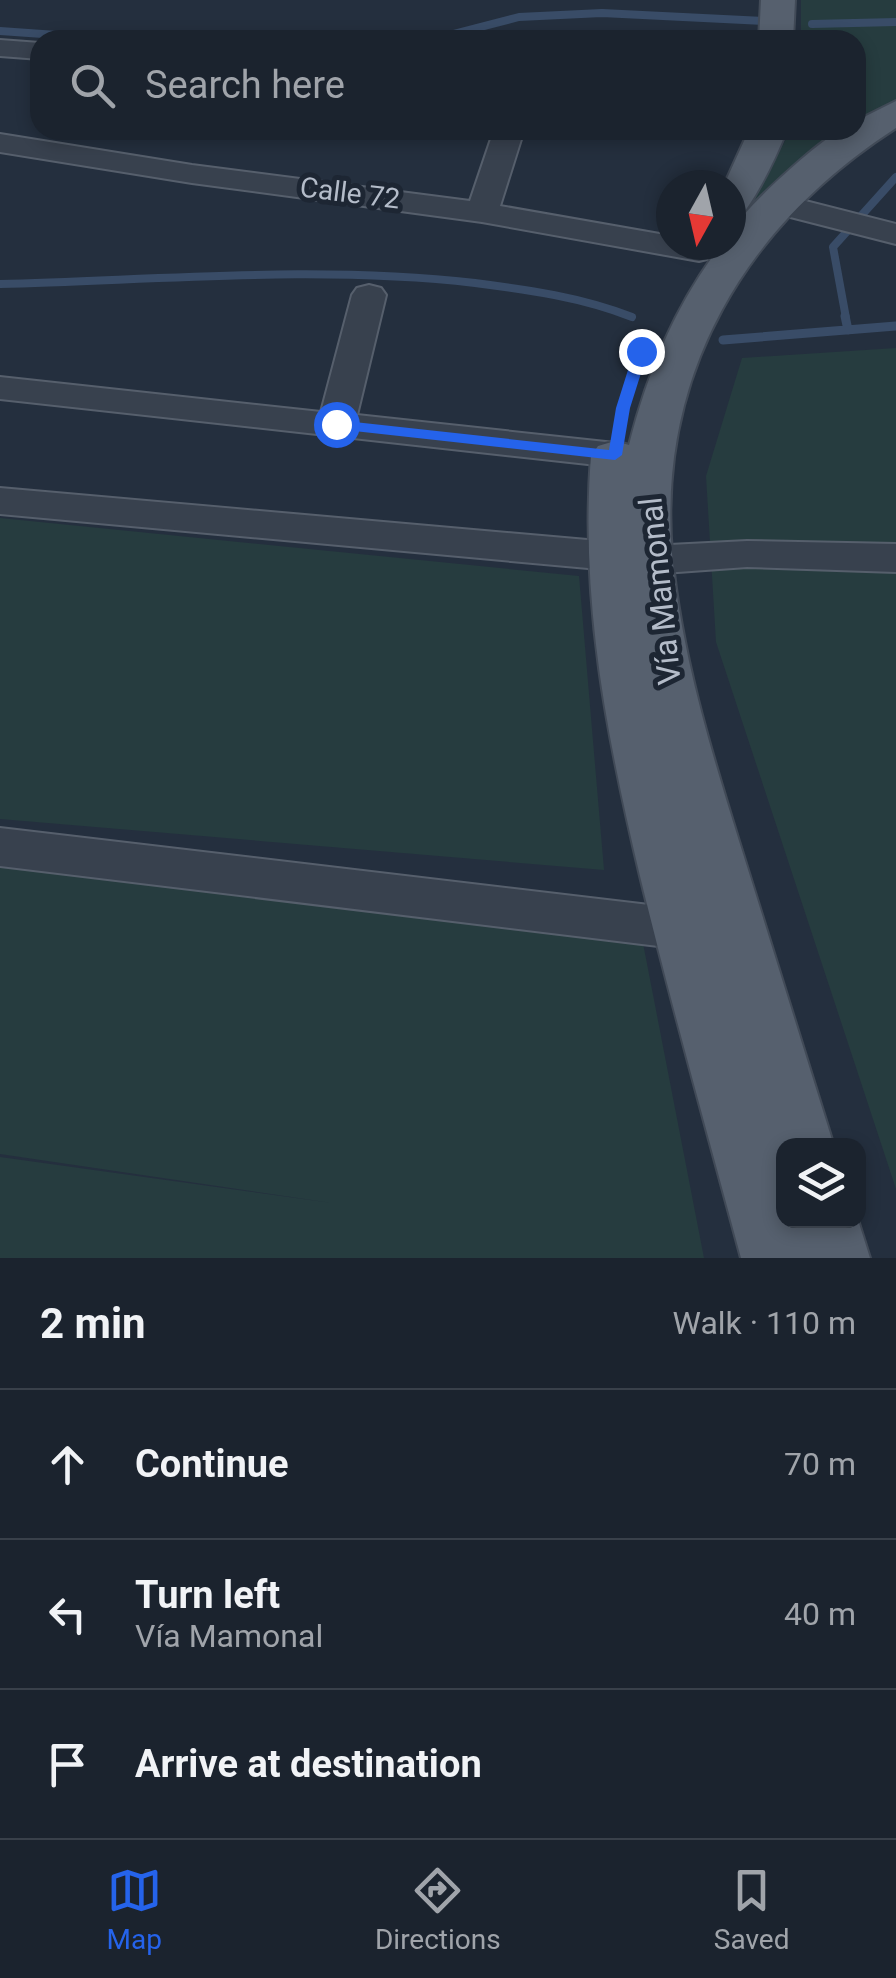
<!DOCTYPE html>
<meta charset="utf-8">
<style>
body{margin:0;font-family:Roboto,sans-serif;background:#282f3a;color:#f1f3f6}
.controls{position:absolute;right:30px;bottom:30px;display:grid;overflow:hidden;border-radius:20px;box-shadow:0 5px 15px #0003}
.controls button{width:90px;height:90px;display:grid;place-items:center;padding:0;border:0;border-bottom:2px solid #39404a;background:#1b232e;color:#f1f3f6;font:50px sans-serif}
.compass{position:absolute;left:656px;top:170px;width:90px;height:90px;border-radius:50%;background:#1b232e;box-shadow:0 5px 15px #0003;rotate:188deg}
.stop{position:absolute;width:30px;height:30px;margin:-22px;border:8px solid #2563eb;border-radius:50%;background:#fff}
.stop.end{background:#2563eb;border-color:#fff;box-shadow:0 2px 10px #0008}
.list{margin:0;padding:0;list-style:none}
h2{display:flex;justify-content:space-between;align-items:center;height:130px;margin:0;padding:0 40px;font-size:42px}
h2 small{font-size:32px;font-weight:400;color:#a0a4aa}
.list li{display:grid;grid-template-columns:65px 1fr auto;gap:30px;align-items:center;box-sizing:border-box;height:150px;padding:0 40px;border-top:2px solid #39404a}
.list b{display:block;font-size:38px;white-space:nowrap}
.list p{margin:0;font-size:32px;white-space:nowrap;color:#a0a4aa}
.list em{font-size:32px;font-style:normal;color:#a0a4aa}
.icon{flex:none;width:55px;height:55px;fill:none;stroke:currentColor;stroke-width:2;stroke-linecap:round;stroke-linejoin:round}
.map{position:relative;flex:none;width:896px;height:1258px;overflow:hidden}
.search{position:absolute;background:#1b232e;box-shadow:0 5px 15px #0003;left:30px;right:30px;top:30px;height:110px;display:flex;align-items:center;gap:25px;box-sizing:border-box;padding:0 35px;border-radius:30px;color:#a0a4aa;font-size:38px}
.sheet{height:580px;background:#1b232e}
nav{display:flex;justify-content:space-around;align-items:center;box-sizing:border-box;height:140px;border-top:2px solid #39404a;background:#1b232e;font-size:28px;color:#a0a4aa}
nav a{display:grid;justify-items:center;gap:5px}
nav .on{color:#2563eb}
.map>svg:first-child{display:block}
.green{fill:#263c3f}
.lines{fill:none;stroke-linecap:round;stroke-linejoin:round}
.stream-far1{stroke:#394c67;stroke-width:8}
.stream{stroke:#394c67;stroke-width:9}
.minor-casing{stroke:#565f6c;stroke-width:4}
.major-casing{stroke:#414a57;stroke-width:4}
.minor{fill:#38414e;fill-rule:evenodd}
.major{fill:#56606e;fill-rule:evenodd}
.route{fill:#2563eb}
.labels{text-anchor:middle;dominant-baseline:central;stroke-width:10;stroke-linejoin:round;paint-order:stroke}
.far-street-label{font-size:28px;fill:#b4bcc9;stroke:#1d2633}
.street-label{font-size:32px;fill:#b4bcc9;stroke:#1d2633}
</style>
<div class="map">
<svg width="896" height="1258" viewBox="0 0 896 1258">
<rect width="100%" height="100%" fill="#242f3e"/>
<path class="green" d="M801,0H896V105L856,126V40H801Z
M791,130H849L829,143L743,219Z
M896,348V1189L716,642L706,476L742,358Z
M0,518L579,576L604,870L0,819Z
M0,863L642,938L704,1258H0V1157L332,1203L0,1154Z"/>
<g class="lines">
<path class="stream-far1" d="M812,24L896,22
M0,31L128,40
M430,40L519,17L602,13L766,21
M0,284C158,280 318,265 475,283C529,290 581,297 632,317
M846,318L833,247L896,177"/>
<path class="stream" d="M845,316L848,330
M723,340L896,326"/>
<defs>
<path id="minor" d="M0,40L40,43V59L0,56Z
M494,130H524L500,206L671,236V245H711L716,251L711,258L699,261L482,222L192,183L0,152V134L192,165L470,201Z
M774,193L896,224V244L763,210L758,203L763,196Z
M369,285L381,288L386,295L357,415L615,443L628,447L634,455L628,463L615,467L0,399V377L321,412L352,295L357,288Z
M0,488L610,542L624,546L630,556L624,566L610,570L0,514Z
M747,541L896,544V572L747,567L650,574L636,570L630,560L636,550L650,546Z
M0,828L683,909L701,915L708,929L701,943L683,949L0,866Z"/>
<path id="major" d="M761,0H795L793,40H759Z
M896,101V128C747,224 657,372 672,554C681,652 710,748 739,841C771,943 802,1044 834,1146H784V1220H858L870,1258H741C707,1131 671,1004 640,876C607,737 580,600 591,456L598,446L615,441L629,445C648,371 675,306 721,245H731C731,239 730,235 733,229C743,210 820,139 840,131C844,130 851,130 856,130V121Z
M749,130H787C775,159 763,185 745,211L731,215V185H724Z"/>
</defs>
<use href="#minor" class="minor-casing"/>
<use href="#major" class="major-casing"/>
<use href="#minor" class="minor"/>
<use href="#major" class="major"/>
</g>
<path class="route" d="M641,347L648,351L630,408L622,455L615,460L336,429L329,424L336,420L609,450L616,408L634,351Z"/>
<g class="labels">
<g class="far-street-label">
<text transform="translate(350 193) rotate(7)">Calle 72</text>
</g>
<g class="street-label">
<text transform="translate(660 591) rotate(-96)">Vía Mamonal</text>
</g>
</g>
</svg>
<div class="controls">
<button><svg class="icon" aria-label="layers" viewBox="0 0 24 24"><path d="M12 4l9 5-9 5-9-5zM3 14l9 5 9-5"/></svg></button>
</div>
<svg class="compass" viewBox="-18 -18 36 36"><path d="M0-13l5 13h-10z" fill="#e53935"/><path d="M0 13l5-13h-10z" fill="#a0a4aa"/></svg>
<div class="stop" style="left:336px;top:424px"></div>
<div class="stop end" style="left:641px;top:351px"></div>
<div class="search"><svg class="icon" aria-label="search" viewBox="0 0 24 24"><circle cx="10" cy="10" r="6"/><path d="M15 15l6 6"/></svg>Search here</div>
</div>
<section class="sheet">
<h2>2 min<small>Walk · 110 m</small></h2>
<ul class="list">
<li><svg class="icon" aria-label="ahead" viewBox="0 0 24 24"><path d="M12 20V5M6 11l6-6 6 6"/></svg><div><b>Continue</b></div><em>70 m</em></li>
<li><svg class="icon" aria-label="left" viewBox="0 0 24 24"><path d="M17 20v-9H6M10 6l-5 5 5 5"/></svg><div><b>Turn left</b><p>Vía Mamonal</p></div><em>40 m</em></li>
<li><svg class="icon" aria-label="arrive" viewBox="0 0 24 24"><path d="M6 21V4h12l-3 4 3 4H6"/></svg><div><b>Arrive at destination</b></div></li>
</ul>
</section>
<nav>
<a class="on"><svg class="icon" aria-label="map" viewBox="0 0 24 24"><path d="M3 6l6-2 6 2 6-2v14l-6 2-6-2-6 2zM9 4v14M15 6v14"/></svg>Map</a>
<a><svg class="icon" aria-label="directions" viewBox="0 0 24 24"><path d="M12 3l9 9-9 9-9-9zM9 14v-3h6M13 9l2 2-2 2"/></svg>Directions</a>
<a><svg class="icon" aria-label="saved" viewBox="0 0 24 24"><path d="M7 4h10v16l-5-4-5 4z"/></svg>Saved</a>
</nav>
